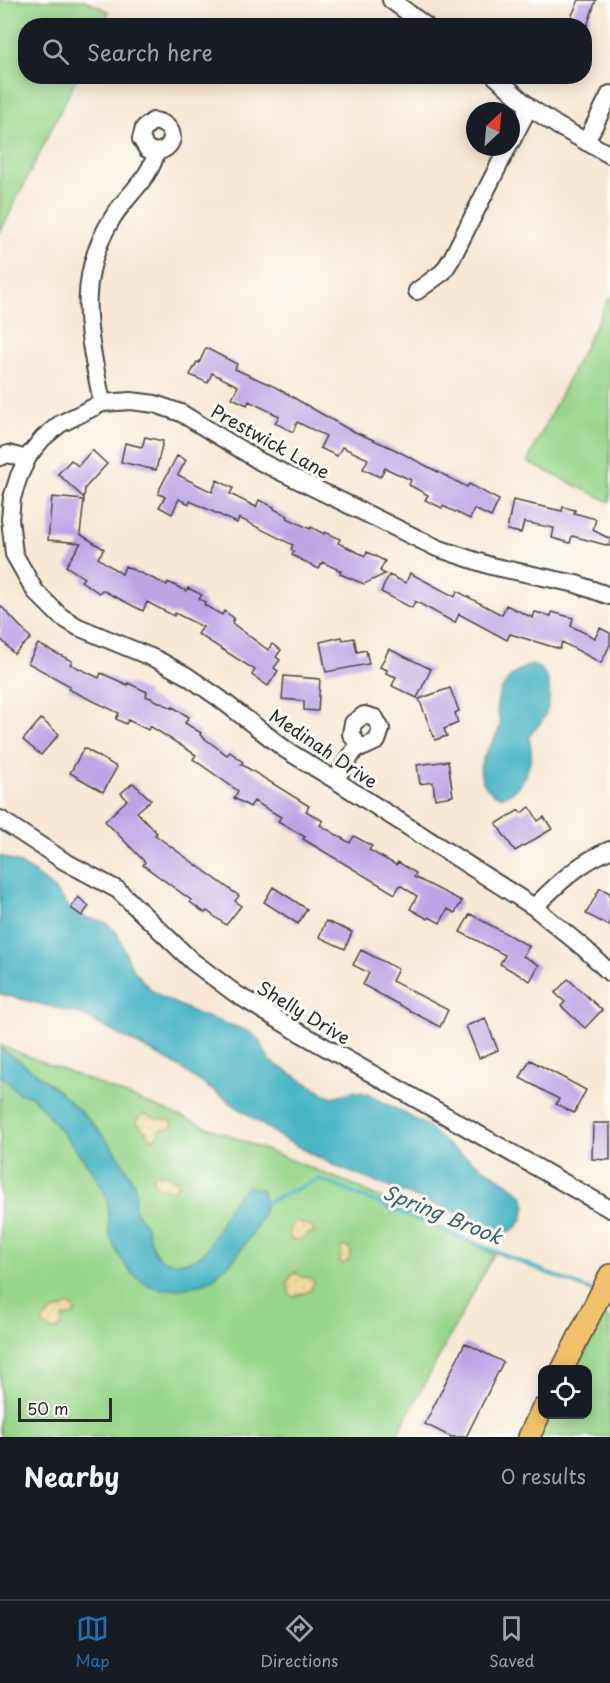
<!DOCTYPE html>
<style>
body{margin:0;font-family:"Playpen Sans",sans-serif;background:#20242c;color:#f1f3f6}
.controls{position:absolute;right:18px;bottom:18px;display:grid;overflow:hidden;border-radius:12px;box-shadow:0 3px 15px #0003}
.controls button{width:54px;height:54px;display:grid;place-items:center;padding:0;border:0;border-bottom:2px solid #363941;background:#171b24;color:#f1f3f6;font:30px sans-serif}
.compass{position:absolute;left:466px;top:102px;width:54px;height:54px;border-radius:50%;background:#171b24;box-shadow:0 3px 15px #0003;rotate:26deg}
.scale{position:absolute;left:18px;bottom:15px;width:94px;box-sizing:border-box;padding-left:6px;border:3px solid #2b2b2b;border-top:0;font-size:16px;line-height:21px;white-space:nowrap;color:#2b2b2b;-webkit-text-stroke:4px #fdfcf7;paint-order:stroke}
.list{margin:0;padding:0;list-style:none}
h2{display:flex;justify-content:space-between;align-items:center;height:78px;margin:0;padding:0 24px;font-size:26px}
h2 small{font-size:20px;font-weight:400;color:#9ea1a6}
.icon{flex:none;width:33px;height:33px;fill:none;stroke:currentColor;stroke-width:2;stroke-linecap:round;stroke-linejoin:round}
.map{position:relative;flex:none;width:610px;height:1437px;overflow:hidden}
.search{position:absolute;background:#171b24;box-shadow:0 3px 15px #0003;left:18px;right:18px;top:18px;height:66px;display:flex;align-items:center;gap:15px;box-sizing:border-box;padding:0 21px;border-radius:24px;color:#9ea1a6;font-size:22px}
.sheet{height:162px;background:#171b24}
nav{display:flex;justify-content:space-around;align-items:center;box-sizing:border-box;height:84px;border-top:2px solid #363941;background:#171b24;font-size:16px;color:#9ea1a6}
nav a{display:grid;justify-items:center;gap:3px}
nav .on{color:#1f6fb2}
.map>svg:first-child{display:block}
.green{fill:#97d58a;stroke:#61805a;stroke-width:1.5}
.sand{fill:url(#sand-dots);stroke:#8c8264;stroke-width:1.5}
.water{fill:#49b5c5;stroke:#3a7078;stroke-width:1.5}
.lines{fill:none;stroke-linecap:round;stroke-linejoin:round}
.stream{stroke:#49b5c5;stroke-width:4}
.building{fill:#bda5e5}
.minor-casing{stroke:#4a4744;stroke-width:20}
.major-casing{stroke:#4a4744;stroke-width:24}
.minor{stroke:#fff;stroke-width:16}
.major{stroke:#f2c26a;stroke-width:21}
.labels{text-anchor:middle;dominant-baseline:central;stroke-width:6;stroke-linejoin:round;paint-order:stroke}
.street-label{font-size:18px;fill:#2b2b2b;stroke:#fdfcf7}
.water-label{font-size:20px;font-style:italic;fill:#376269;stroke:#fdfcf7}
</style>
<div class="map">
<svg width="610" height="1437" viewBox="0 0 610 1437">
<defs>
<pattern id="sand-dots" width="8" height="8" patternUnits="userSpaceOnUse" patternTransform="scale(1.5)"><rect width="8" height="8" fill="#eeda9e"/><path d="M2 2h.1M6 6h.1" fill="none" stroke="#cb8" stroke-width="1.8" stroke-linecap="round"/></pattern>
</defs>
<rect width="100%" height="100%" fill="#fdfcf7"/>
<filter id="ink" filterUnits="userSpaceOnUse"><feTurbulence type="fractalNoise" baseFrequency=".0167" numOctaves="2"/><feDisplacementMap in="SourceGraphic" scale="12" xChannelSelector="R" yChannelSelector="G"/><feConvolveMatrix kernelMatrix="1 2 1 2 8 2 1 2 1" color-interpolation-filters="sRGB"/></filter>
<filter id="wash" filterUnits="userSpaceOnUse"><feTurbulence type="fractalNoise" baseFrequency=".008" numOctaves="4" result="noise"/><feDisplacementMap in="SourceGraphic" scale="24" xChannelSelector="R" yChannelSelector="G"/><feGaussianBlur stdDeviation="1.35" result="paint"/><feColorMatrix in="noise" values="0 0 0 0 0 0 0 0 0 0 0 0 0 0 0 0 0 1.4 0 .05"/><feComposite in="paint" operator="in"/></filter>
<g filter="url(#wash)">
<rect width="100%" height="100%" fill="#f8e8d5"/>
<path class="green" d="M0,0H85L109,12L102,25L26,26V76L77,77L0,233Z
M610,296V502L527,462Z
M0,1045L354,1185L494,1254L396,1437H0Z
M596,1312L610,1319V1437H532L544,1415L588,1414V1370L567,1369Z"/>
<path class="sand" d="M144,1114L158,1119L170,1120L173,1125L169,1128L161,1129L158,1136L152,1139L137,1123L138,1118Z
M166,1173L171,1179L177,1180V1186L173,1190C163,1188 155,1190 153,1178L154,1175Z
M295,1220L312,1227L314,1232L307,1234L302,1239L291,1240L289,1234Z
M344,1246L349,1248L351,1252L349,1260L344,1264L340,1262L341,1248Z
M296,1272L301,1277L311,1278L314,1282L310,1291L294,1297L290,1294C286,1285 287,1277 296,1272Z
M70,1305L75,1309V1315L63,1317L62,1325L57,1330H51L43,1324V1320L51,1312Z"/>
<path class="water" d="M532,665C554,670 552,703 543,719C539,727 532,730 529,738C530,744 532,751 531,756C529,777 505,815 485,785C470,761 496,746 500,726C501,720 497,714 497,708C497,688 513,670 532,665Z
M0,856L17,862L33,872L54,889L73,912L83,917L105,922L117,933L132,968L150,989L165,999L198,1014L248,1031L258,1039L270,1061L323,1093L333,1097L354,1091L368,1094L426,1125L450,1147L508,1183L522,1195L526,1206L522,1219L515,1229L506,1232L337,1167L282,1138L173,1063L80,1014L0,994Z
M0,1048C46,1078 103,1124 129,1174C132,1179 135,1186 136,1191C136,1197 133,1204 135,1209C136,1215 142,1219 145,1224C150,1235 150,1249 159,1257C167,1264 185,1263 195,1259C215,1249 222,1211 238,1195C241,1192 245,1189 248,1186L262,1190C264,1196 266,1202 265,1208C262,1220 238,1256 229,1264C222,1270 217,1273 212,1280C179,1292 149,1297 126,1266C120,1257 114,1248 111,1238C106,1222 112,1209 105,1193C89,1161 62,1134 40,1105L31,1096L18,1093L0,1074Z"/>
<g class="lines">
<path class="stream" d="M265,1203L319,1179L594,1292"/>
</g>
<g id="blocks">
<path class="building" d="M579,0H596L587,26H567Z
M206,348L237,364L235,369L275,387L348,429L392,448L467,487L469,484L499,500L491,517L474,509L470,519L443,506L442,508L425,500L428,495L409,485L411,480L385,468L380,477L363,469L368,459L342,447L337,456L320,448L326,436L297,422L293,432L275,423L279,416L249,401L247,405L232,398L238,386L212,373L208,383L190,375L197,362L199,363Z
M145,437L163,441L156,470L121,462L125,443L142,447Z
M92,450L107,464L85,488L84,498L58,474L71,460L78,466Z
M177,456L186,460L178,475L212,492L217,480L233,488L230,494L256,507L259,500L274,507V509L288,516L287,518L310,529L311,527L324,534L325,532L340,539L338,543L365,556L367,552L385,561L380,571L385,574L364,584L340,574L341,571L322,562L319,569L292,555L294,551L291,549L293,545L239,518L237,523L190,501L189,504L179,499L172,514L159,507L165,497L159,494L160,488Z
M52,497L84,500L80,534L104,549L98,558L122,574L125,566L167,585L168,582L186,591L188,588L202,595L199,599L205,602L204,605L222,615L224,611L234,618L232,623L268,650L272,644L281,650L276,657L280,660L274,668L278,671L268,686L252,675L255,670L198,634L203,627L175,613L174,616L147,602L143,611L102,590L99,593L81,581L84,578L66,566L81,543L48,540Z
M513,500L562,511L563,507L575,510L574,513L596,519L593,530L610,539V546L572,536L570,543L552,538L554,528L524,522L521,533L507,530Z
M410,573L455,597L457,591L502,615L506,605L533,618L535,612L551,616L552,612L573,618L571,626L595,638L600,628L610,633V645L601,663L562,642L560,649L510,634L507,640L459,614L455,623L415,601L412,608L381,592L389,575L406,583Z
M0,605L31,638L14,654L0,638Z
M342,637L343,640L354,638L357,652L366,650L369,664L326,672L320,642Z
M38,644L72,661L70,664L99,678L101,673L128,685V683L147,692L146,696L172,708L173,707L189,717L185,723L201,733L200,735L227,755L230,752L243,762L241,764L309,806L306,811L323,821L320,825L350,843L354,836L372,846L369,850L396,865L398,862L416,873L414,877L462,901L455,913L448,909L440,923L429,917L428,919L410,909L417,896L400,885L395,894L303,839L305,837L278,821L281,817L254,801L250,807L234,798L238,791L193,759L196,755L150,726L148,730L128,720L126,724L116,719L119,713L68,689L70,686L28,663Z
M389,649L431,669L417,698L392,686L396,677L386,673L387,670L380,667Z
M284,676L320,679L318,711L304,710V701L282,699Z
M450,688L459,711L455,713L458,723L444,729L447,736L435,740L419,699Z
M41,719L59,734L41,755L23,740Z
M84,748L117,767L103,792L70,773Z
M448,761L453,796L435,799L433,782L420,784L417,765Z
M133,783L151,800L137,812L157,833L155,835L239,896L235,901L241,906L226,925L207,911L205,913L190,902L191,900L143,865L145,862L105,821L127,800L121,793Z
M530,807L538,821L544,817L552,829L515,851L496,824L519,810L521,813Z
M273,887L307,909L298,924L264,902Z
M600,888L610,893V926L586,914Z
M78,897L89,906L82,916L71,908Z
M470,914L529,946L523,956L539,965L530,981L500,964L505,955L460,932Z
M326,921L352,932L345,949L319,937Z
M361,950L398,969L392,981L448,1010L440,1027L363,985L369,973L353,965Z
M568,979L602,1010L585,1028L561,1006L565,1002L555,993Z
M485,1018L498,1050L479,1058L466,1026Z
M530,1060L586,1090L574,1113L556,1104L559,1099L520,1078Z
M593,1123H610V1160L592,1159Z
M465,1343L503,1362L466,1437H451L425,1424Z"/>
</g>
</g>
<g filter="url(#ink)">
<use href="#blocks" fill-opacity="0" stroke="#4a4744" stroke-width="1.5"/>
<g class="lines">
<defs>
<path id="minor" d="M391,0L426,26
M495,76L529,107L558,126L610,155
M511,142L529,107
M586,142L610,94
M417,291L443,272L452,258L508,147
M102,403C89,334 73,281 113,217C126,196 152,176 156,152C179,148 176,123 153,121L144,128L141,139L147,149L156,152
M0,457L8,454L27,459
M610,596L576,584L491,566L437,548L261,462L181,413L155,404L131,401L102,403L60,424L43,438L29,455L19,476L12,498L10,519L14,554L35,591L60,616L78,627L158,660L187,676L219,698L286,750L335,780L534,907L585,949L610,973
M335,780L358,745L364,747L377,741L381,729L375,718L364,715L353,723L351,734L358,745
M0,819L64,861L118,890L192,961L236,994L295,1030L610,1209
M534,907C557,885 579,862 610,850"/>
<path id="major" d="M562,1370L610,1275
M529,1437L542,1409"/>
</defs>
<use href="#minor" class="minor-casing"/>
<use href="#major" class="major-casing"/>
<use href="#minor" class="minor"/>
<use href="#major" class="major"/>
</g>
</g>
<g class="labels">
<g class="street-label">
<text transform="translate(271 441) rotate(29)">Prestwick Lane</text>
<text transform="translate(324 748) rotate(34)">Medinah Drive</text>
<text transform="translate(304 1012) rotate(31)">Shelly Drive</text>
</g>
<g class="water-label">
<text transform="translate(443 1214) rotate(22)">Spring Brook</text>
</g>
</g>
</svg>
<div class="controls">
<button><svg class="icon" aria-label="locate" viewBox="0 0 24 24"><circle cx="12" cy="12" r="6"/><path d="M12 2v4M12 18v4M2 12h4M18 12h4"/></svg></button>
</div>
<svg class="compass" viewBox="-18 -18 36 36"><path d="M0-13l5 13h-10z" fill="#e53935"/><path d="M0 13l5-13h-10z" fill="#9ea1a6"/></svg>
<div class="scale">50 m</div>
<div class="search"><svg class="icon" aria-label="search" viewBox="0 0 24 24"><circle cx="10" cy="10" r="6"/><path d="M15 15l6 6"/></svg>Search here</div>
</div>
<section class="sheet">
<h2>Nearby<small>0 results</small></h2>
<ul class="list">
</ul>
</section>
<nav>
<a class="on"><svg class="icon" aria-label="map" viewBox="0 0 24 24"><path d="M3 6l6-2 6 2 6-2v14l-6 2-6-2-6 2zM9 4v14M15 6v14"/></svg>Map</a>
<a><svg class="icon" aria-label="directions" viewBox="0 0 24 24"><path d="M12 3l9 9-9 9-9-9zM9 14v-3h6M13 9l2 2-2 2"/></svg>Directions</a>
<a><svg class="icon" aria-label="saved" viewBox="0 0 24 24"><path d="M7 4h10v16l-5-4-5 4z"/></svg>Saved</a>
</nav>
